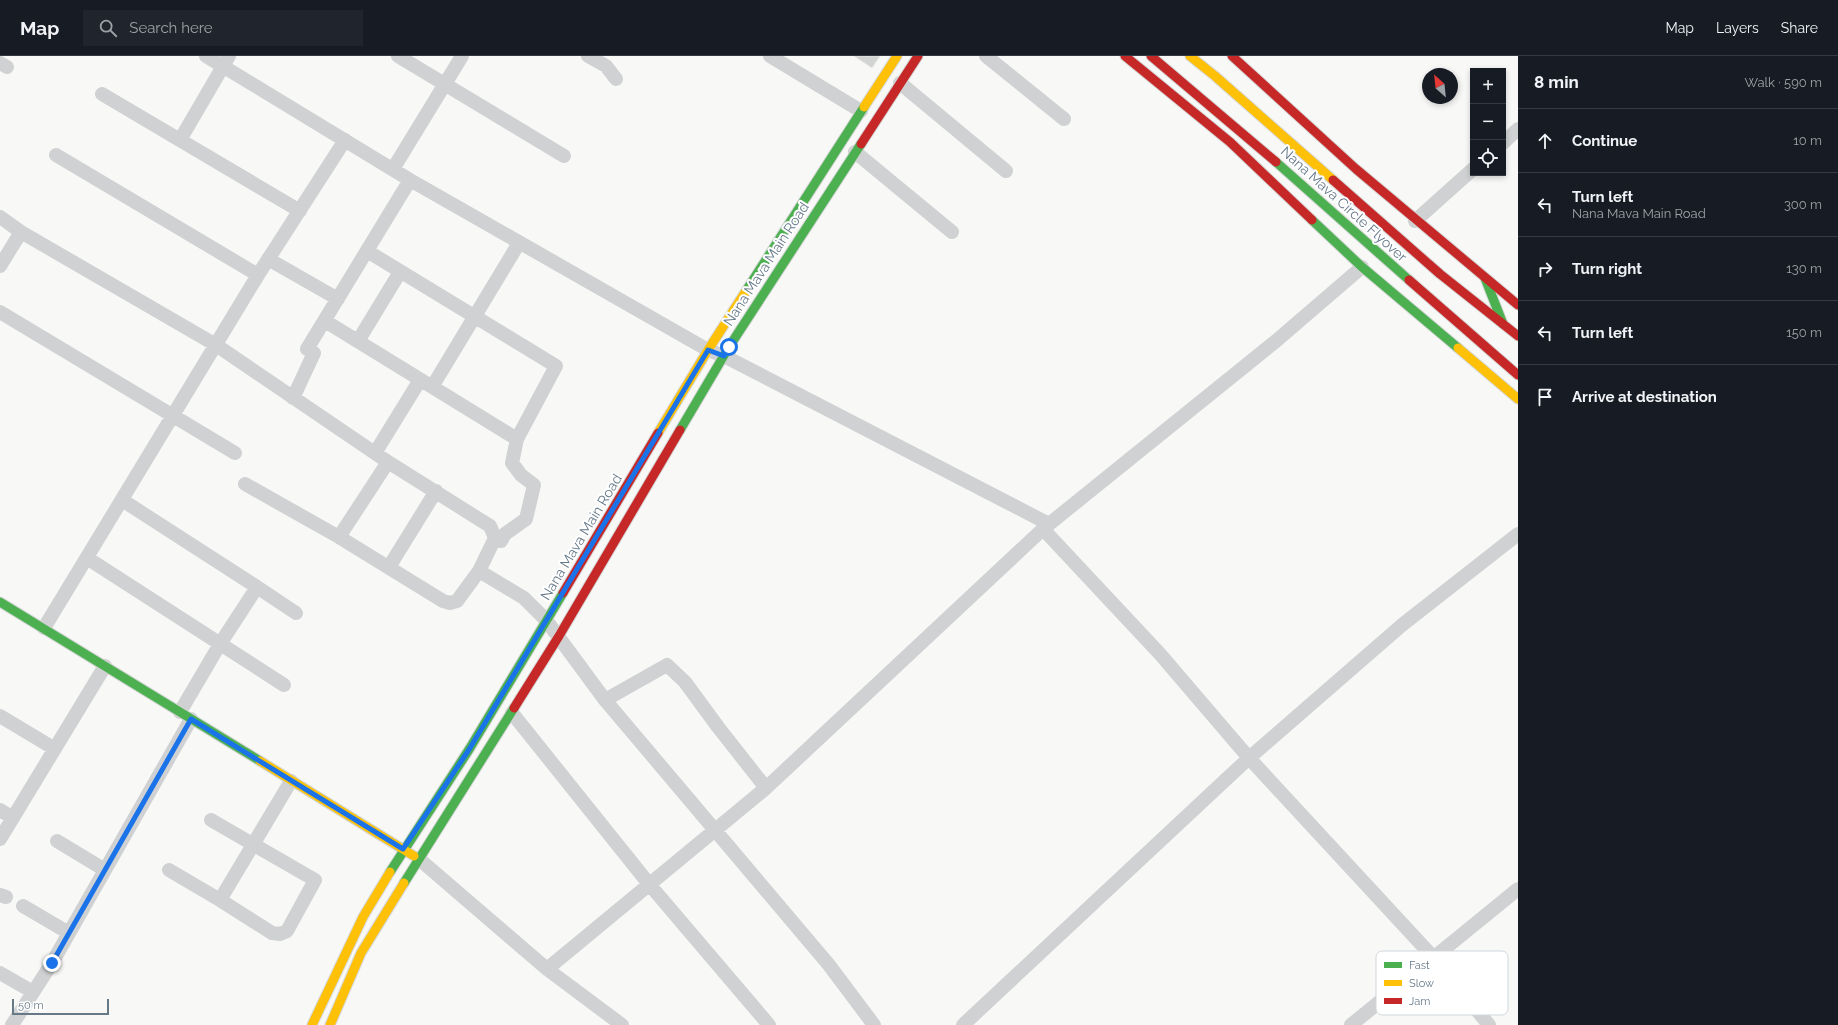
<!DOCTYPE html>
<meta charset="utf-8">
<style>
body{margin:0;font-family:Raleway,sans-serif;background:#20242c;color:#f1f3f6}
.controls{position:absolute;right:12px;top:12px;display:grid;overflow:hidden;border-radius:0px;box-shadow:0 2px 6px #0003}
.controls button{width:36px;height:36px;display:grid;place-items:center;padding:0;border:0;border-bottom:1px solid #363941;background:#171b24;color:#f1f3f6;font:20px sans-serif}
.compass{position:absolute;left:1422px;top:12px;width:36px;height:36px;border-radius:50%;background:#171b24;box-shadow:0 2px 6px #0003;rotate:333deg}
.scale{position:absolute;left:12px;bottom:10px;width:97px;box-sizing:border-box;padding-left:4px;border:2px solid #667989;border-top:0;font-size:11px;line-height:14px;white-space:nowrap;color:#667989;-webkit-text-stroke:3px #fff;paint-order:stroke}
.stop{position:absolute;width:12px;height:12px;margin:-9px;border:3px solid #1a73e8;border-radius:50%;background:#fff}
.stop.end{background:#1a73e8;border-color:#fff;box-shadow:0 1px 4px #0008}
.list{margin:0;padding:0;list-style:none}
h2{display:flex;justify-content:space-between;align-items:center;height:52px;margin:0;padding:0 16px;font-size:17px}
h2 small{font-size:13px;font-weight:400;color:#9ea1a6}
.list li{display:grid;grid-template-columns:26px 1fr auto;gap:12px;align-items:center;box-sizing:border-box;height:64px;padding:0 16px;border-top:1px solid #363941}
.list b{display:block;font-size:15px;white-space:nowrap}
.list p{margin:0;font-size:13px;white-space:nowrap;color:#9ea1a6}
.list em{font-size:13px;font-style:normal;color:#9ea1a6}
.icon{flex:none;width:22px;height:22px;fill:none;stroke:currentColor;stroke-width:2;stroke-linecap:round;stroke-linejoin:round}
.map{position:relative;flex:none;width:1518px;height:969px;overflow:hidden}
header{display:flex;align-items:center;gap:24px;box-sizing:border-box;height:56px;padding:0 20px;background:#171b24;border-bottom:1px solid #363941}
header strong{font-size:19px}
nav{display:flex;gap:22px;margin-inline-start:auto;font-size:14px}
.search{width:280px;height:36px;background:#20242c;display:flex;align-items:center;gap:10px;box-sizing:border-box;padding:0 14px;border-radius:0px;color:#9ea1a6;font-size:15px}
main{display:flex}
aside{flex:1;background:#171b24}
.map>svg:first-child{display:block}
.building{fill:#d2d3d3;stroke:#e8e8e6}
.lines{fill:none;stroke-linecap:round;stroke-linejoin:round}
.fast-casing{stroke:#d4d6d6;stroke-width:11}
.slow-casing{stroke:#d4d6d6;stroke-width:11}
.jam-casing{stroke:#d4d6d6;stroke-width:11}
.street{stroke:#d0d1d2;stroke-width:14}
.fast{stroke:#4caf50;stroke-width:9}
.slow{stroke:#ffc107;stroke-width:9}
.jam{stroke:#c62828;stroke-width:9}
.route{stroke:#1a73e8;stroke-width:5}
.labels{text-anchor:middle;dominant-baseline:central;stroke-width:4;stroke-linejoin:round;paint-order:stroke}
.street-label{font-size:14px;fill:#667989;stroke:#fff}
.key{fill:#fff;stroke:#d1d7dc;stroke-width:1}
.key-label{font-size:11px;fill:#667989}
</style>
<header>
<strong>Map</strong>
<div class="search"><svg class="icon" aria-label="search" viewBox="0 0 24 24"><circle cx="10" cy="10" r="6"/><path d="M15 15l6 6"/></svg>Search here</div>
<nav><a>Map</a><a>Layers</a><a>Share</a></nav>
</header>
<main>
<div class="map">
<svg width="1518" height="969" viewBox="0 0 1518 969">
<rect width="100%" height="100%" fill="#f8f8f7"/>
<path class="building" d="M854,0H880L872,12Z"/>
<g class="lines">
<defs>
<path id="fast" d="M1276,106L1409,224
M1312,164L1362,211L1458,292
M1485,222L1503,268
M746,235L864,51
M680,374L729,291L861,88
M0,546L260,705
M390,816L470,692L563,537
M404,827L514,652"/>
<path id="slow" d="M1190,0L1215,20L1333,124
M864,51L897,0
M1458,292L1518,343
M658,377L708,294L746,235
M260,705L414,800
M312,969L363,861L390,816
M330,969L361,897L404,827"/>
<path id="jam" d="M1125,0L1230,86L1312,164
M1151,0L1276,106
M1232,0L1356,113L1518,249
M861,88L918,0
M1333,124L1440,218L1518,280
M1409,224L1518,319
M563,537L658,377
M514,652L559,580L680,374"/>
</defs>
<use href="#fast" class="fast-casing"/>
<use href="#slow" class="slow-casing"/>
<use href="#jam" class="jam-casing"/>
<path class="street" d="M206,0L410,124L708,294L724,300L1049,468
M398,0L564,100
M588,0L606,10L616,23
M770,0L861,55
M986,0L1064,63
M0,7L7,11
M900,27L1006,115
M102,38L300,155
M180,84L229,0
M1503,87L1518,73
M855,96L952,176
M56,99L258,219
M393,113L462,0
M0,161L21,176
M1415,165L1473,113
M367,195L556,310L517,383L512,407L521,419L534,429L526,463L505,478L501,485
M268,203L338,243
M0,210L21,176L216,289L388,406L339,481
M0,256L235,397
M325,265L517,383
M358,285L400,216
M307,293L410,124
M432,331L519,187
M293,342L314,297
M375,397L420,324
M388,406L490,470L495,482L479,515
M245,428L339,481L443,545L450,547L457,545L479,515L524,542L546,564L605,644L829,909L874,969
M122,444L257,531L220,588L180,656
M1043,473L1160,598L1249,702L1433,901L1489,969
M87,502L284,629
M389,511L436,435
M257,531L296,557
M44,572L258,219L345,84
M605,644L667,609L685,626L718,671L766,732
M512,657L649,828L769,969
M0,660L55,693
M0,754L13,762
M211,764L315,824L287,875L280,878L272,877L220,844
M0,783L105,610
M57,785L105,814
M419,803L547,913L622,969
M169,814L220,844L291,725
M0,839L6,841
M23,850L69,877
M547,913L766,732L1043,473L1276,285L1362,211
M0,917L33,936
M12,969L52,907L191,663
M963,969L1249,702L1402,569L1518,478
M1351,969L1518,833"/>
<use href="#fast" class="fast"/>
<use href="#slow" class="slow"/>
<use href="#jam" class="jam"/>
</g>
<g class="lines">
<path class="route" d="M52,907L191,663L403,793L470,692L708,294L724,300L729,291"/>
</g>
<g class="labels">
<g class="street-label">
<text transform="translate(1344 148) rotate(42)">Nana Mava Circle Flyover</text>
<text transform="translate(766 208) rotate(-57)">Nana Mava Main Road</text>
<text transform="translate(581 481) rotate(-59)">Nana Mava Main Road</text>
</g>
</g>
<rect x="1376" y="895" width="132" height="64" rx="6" class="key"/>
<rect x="1384" y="906" width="18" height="6" fill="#4caf50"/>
<rect x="1384" y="924" width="18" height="6" fill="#ffc107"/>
<rect x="1384" y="942" width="18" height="6" fill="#c62828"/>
<g class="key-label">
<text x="1409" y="913">Fast</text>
<text x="1409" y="931">Slow</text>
<text x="1409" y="949">Jam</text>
</g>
</svg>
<div class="controls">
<button>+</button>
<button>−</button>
<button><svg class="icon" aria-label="locate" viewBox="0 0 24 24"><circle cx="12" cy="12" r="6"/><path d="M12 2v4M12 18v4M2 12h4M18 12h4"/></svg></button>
</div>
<svg class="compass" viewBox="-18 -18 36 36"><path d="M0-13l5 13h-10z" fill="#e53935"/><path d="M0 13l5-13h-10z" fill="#9ea1a6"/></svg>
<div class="scale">50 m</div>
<div class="stop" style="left:729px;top:291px"></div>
<div class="stop end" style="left:52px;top:907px"></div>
</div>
<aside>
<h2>8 min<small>Walk · 590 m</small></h2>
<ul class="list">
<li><svg class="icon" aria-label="ahead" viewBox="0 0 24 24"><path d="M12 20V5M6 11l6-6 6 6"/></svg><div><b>Continue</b></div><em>10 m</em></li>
<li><svg class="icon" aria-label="left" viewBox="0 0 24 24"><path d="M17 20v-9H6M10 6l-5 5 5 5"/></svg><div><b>Turn left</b><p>Nana Mava Main Road</p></div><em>300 m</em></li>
<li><svg class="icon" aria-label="right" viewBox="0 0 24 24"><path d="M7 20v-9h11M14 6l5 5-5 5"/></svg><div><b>Turn right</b></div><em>130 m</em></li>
<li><svg class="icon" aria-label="left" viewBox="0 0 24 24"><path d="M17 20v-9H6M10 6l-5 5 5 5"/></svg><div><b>Turn left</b></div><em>150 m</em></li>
<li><svg class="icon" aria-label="arrive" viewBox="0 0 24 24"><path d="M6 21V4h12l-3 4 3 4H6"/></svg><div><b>Arrive at destination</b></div></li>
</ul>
</aside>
</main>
